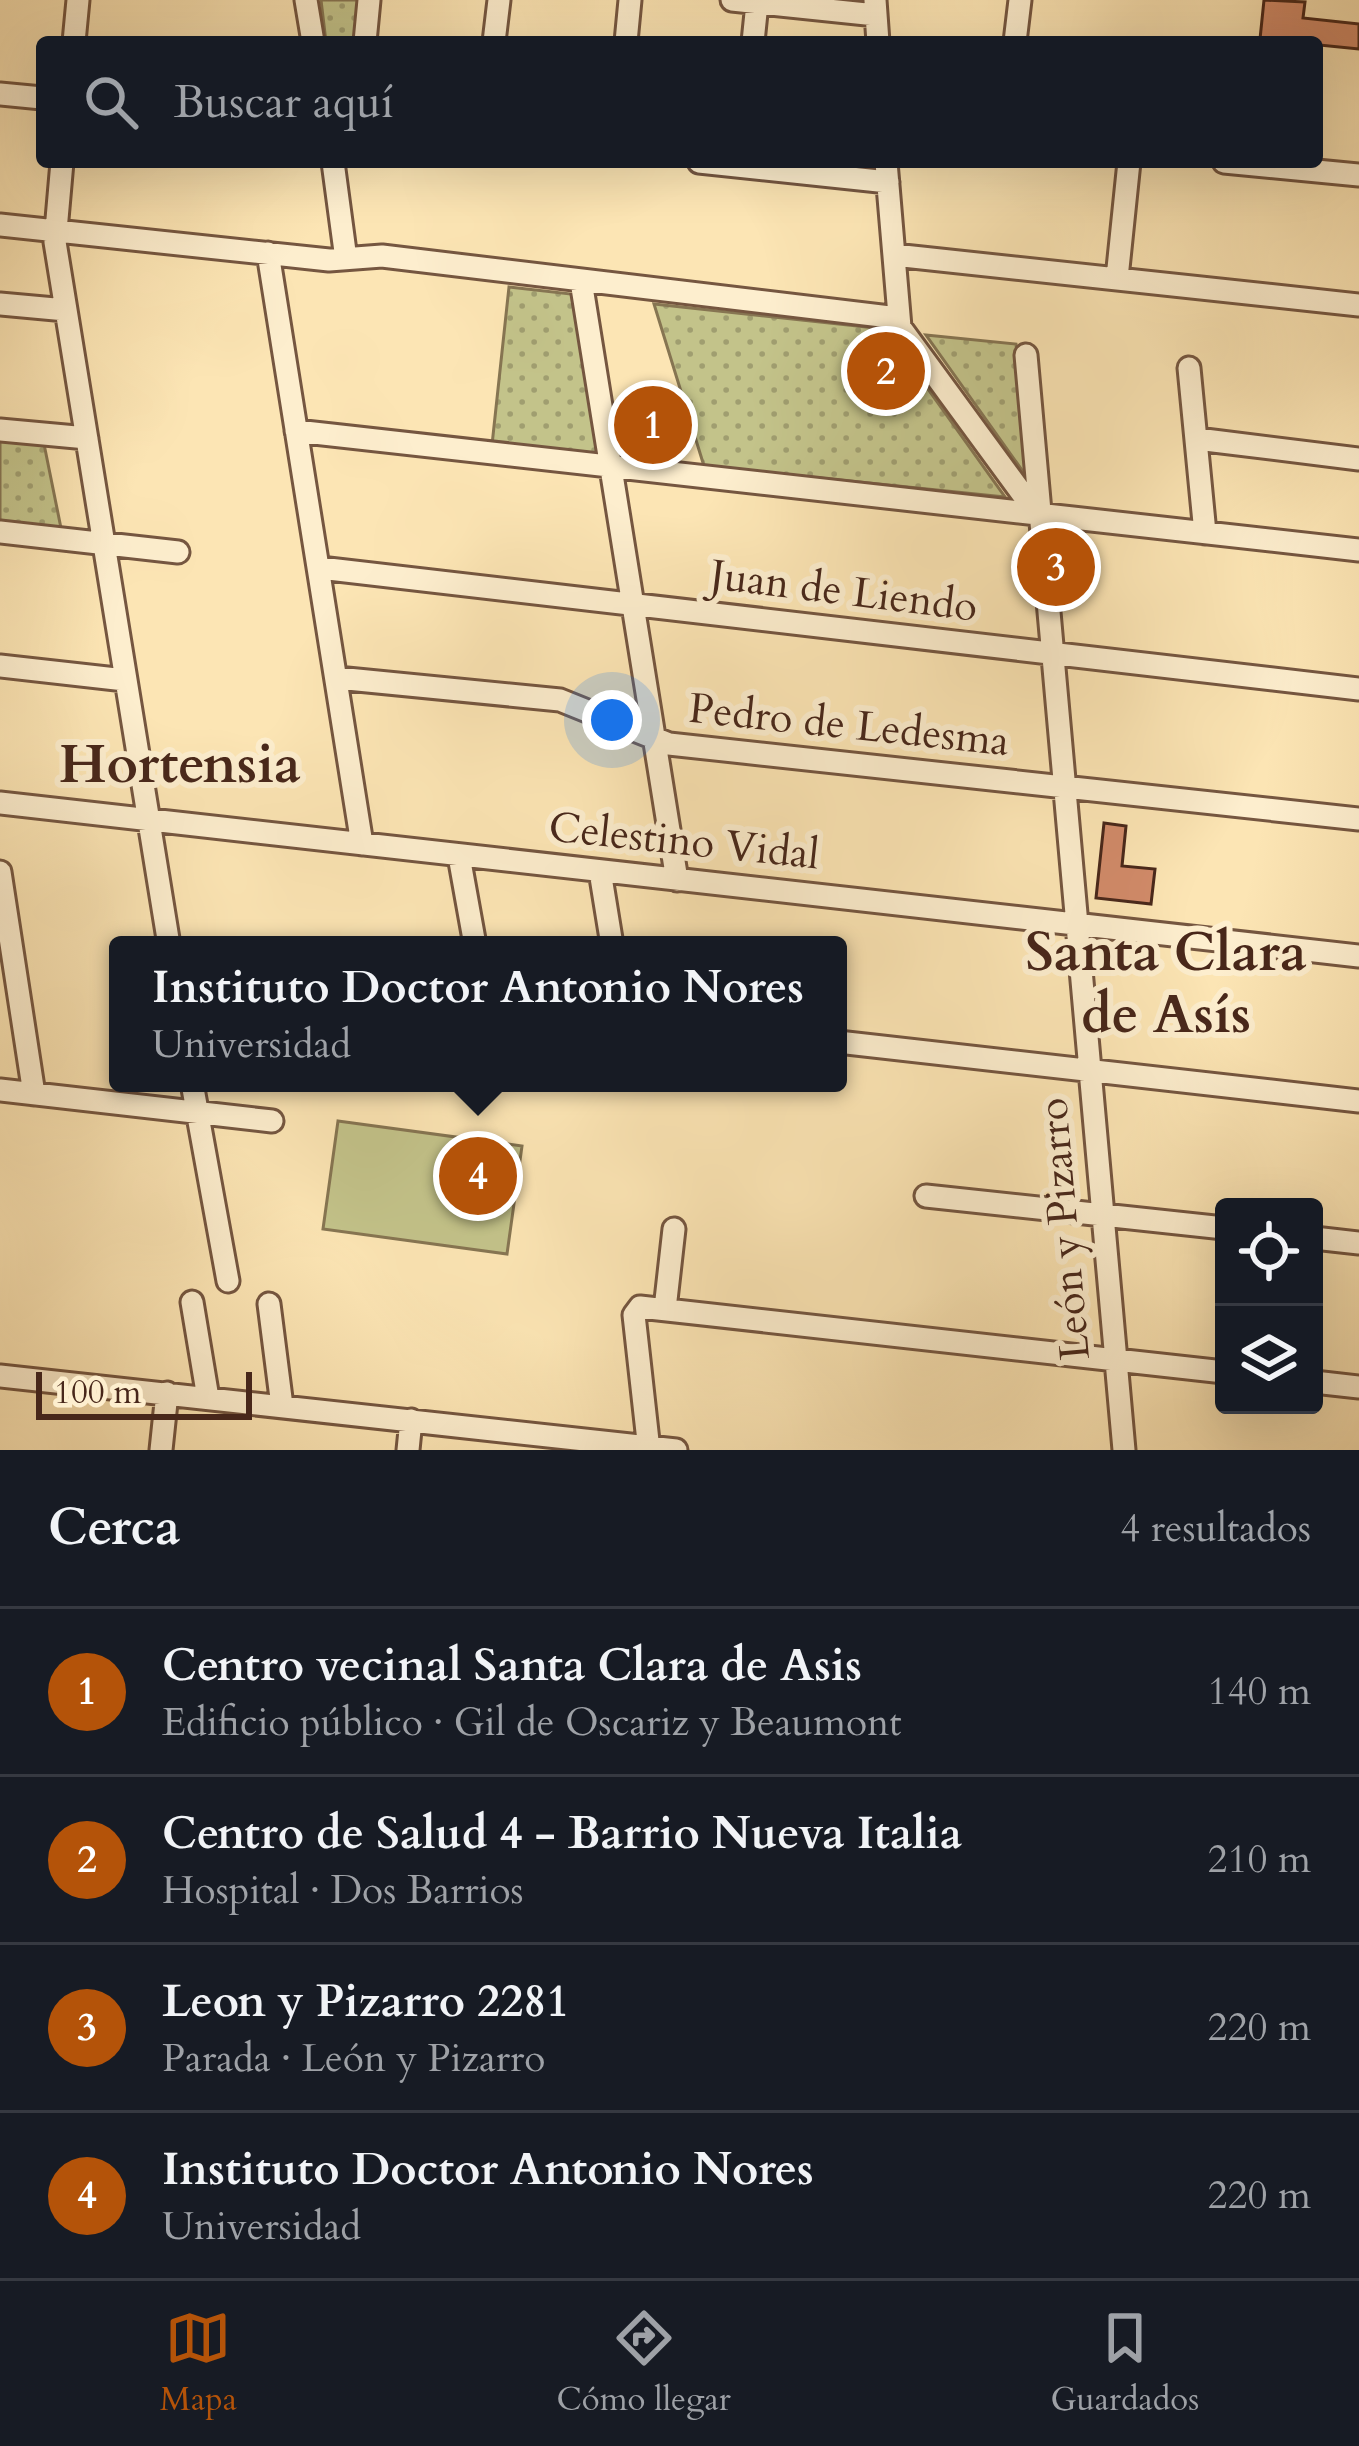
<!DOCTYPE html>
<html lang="es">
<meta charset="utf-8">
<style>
body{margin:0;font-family:Cardo,serif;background:#242831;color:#f1f3f6}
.controls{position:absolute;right:36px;bottom:36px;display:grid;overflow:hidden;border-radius:12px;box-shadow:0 12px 48px #0002}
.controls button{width:108px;height:108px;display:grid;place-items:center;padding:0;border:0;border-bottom:3px solid #363941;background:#171b24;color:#f1f3f6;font:60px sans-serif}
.scale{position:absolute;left:36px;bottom:30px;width:216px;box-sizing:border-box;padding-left:12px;border:6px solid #48271a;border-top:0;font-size:33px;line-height:42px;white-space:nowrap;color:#48271a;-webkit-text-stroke:9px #fdeece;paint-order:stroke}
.you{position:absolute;left:612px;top:720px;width:42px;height:42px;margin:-30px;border:9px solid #fff;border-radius:50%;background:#1a73e8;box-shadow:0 0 0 18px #1a73e833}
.badge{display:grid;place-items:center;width:78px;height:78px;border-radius:50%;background:#b45309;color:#fff;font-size:39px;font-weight:700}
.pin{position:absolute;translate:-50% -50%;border:6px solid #fff;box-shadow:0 3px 12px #0006}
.popup{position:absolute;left:109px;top:936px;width:738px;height:156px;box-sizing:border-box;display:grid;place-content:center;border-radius:12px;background:#171b24;filter:drop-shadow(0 3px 9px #0005);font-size:39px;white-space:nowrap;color:#9ea1a6}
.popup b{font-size:45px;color:#f1f3f6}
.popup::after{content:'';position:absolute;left:50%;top:100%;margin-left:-24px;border:24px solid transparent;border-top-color:#171b24}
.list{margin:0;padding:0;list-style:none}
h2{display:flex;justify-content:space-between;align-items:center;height:156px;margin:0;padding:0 48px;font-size:51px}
h2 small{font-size:39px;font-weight:400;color:#9ea1a6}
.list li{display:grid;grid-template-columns:78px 1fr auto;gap:36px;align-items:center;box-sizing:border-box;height:168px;padding:0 48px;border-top:3px solid #363941}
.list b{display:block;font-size:45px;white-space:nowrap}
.list p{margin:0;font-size:39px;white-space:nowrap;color:#9ea1a6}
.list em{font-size:39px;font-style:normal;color:#9ea1a6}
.icon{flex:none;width:66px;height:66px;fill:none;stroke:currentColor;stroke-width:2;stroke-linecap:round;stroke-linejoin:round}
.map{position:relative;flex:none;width:1359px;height:1450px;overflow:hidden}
.search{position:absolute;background:#171b24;box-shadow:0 12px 48px #0002;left:36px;right:36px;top:36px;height:132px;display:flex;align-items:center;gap:30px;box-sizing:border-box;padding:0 42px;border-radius:12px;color:#9ea1a6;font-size:45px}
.sheet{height:828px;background:#171b24}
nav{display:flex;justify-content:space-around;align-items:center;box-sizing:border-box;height:168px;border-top:3px solid #363941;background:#171b24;font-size:33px;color:#9ea1a6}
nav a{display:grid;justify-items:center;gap:6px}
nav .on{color:#b45309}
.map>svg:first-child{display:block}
.park{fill:url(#park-dots);stroke:#867552;stroke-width:3}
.garden{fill:#c3c38a;stroke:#867552;stroke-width:3}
.building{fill:#d28b6a;stroke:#48271a;stroke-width:3}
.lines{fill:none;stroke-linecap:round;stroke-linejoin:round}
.minor-casing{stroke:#755640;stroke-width:27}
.minor{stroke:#fdeece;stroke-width:21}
.labels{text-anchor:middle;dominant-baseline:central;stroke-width:12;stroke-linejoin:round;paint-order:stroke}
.street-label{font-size:42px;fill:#48271a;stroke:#fdeece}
.district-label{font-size:54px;font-weight:bold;fill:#48271a;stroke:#fdeece}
</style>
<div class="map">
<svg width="1359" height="1450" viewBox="0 0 1359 1450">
<defs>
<pattern id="park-dots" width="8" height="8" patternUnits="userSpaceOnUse" patternTransform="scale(3)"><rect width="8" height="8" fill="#c3c38a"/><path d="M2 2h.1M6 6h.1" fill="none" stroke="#a09e70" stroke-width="1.8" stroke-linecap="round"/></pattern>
</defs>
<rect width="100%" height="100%" fill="#fce5b4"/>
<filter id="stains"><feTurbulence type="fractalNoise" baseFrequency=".00167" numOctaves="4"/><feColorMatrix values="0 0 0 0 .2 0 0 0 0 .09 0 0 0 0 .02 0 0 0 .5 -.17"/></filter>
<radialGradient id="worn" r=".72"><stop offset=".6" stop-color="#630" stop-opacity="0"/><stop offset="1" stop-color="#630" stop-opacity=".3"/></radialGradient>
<path class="park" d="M321,0H365L360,42H326Z
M509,287L580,295L604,457L492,445Z
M654,304L885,329L1005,497L704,466Z
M926,335L1016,344L1029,480Z
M0,434L43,439L63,538L0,532Z"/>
<path class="garden" d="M338,1121L522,1146L507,1254L323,1229Z"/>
<path class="building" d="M1264,0L1305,2L1303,18L1359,24V49L1260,39Z
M1104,823L1126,826L1122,866L1155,869L1151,904L1096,898Z"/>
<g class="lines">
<defs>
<path id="minor" d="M306,0L313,42
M732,0L876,15
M875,0L878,42
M74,42L78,0
M365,42L369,0
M494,42L499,0
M626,42L630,0
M753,42L757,3
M1015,42L1020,0
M0,94L42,98
M62,162L55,242L169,945
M333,162L346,259
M699,162L888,182
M886,162L900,327L1037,514
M1224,162L1359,175
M0,225L329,260L382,256L898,318
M268,253L362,844
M894,255L1359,305
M1117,278L1129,162
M581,281L677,880
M0,304L66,310
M1026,355L1124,1450
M1189,368L1205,533
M0,430L87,438
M296,431L1359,550
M1197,439L1359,459
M0,532L178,552
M320,568L1359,689
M0,666L125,680
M337,678L560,700L669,744L1359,819
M0,803L1359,956
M459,856L475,945
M600,871L612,945
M0,872L34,1094
M838,1042L1359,1101
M192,1083L228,1281
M0,1090L272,1121
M926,1196L1224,1228
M1314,1238L1359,1243
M192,1302L208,1398
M269,1304L282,1406
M665,1309L674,1229
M0,1376L676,1450
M1314,1382L1359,1387
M161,1450L167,1393
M408,1450L411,1420
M649,1450L634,1315L640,1307L1224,1372"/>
</defs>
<use href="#minor" class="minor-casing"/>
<use href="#minor" class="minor"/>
</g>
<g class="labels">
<g class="street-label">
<text transform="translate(844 591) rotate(7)">Juan de Liendo</text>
<text transform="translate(849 725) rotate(6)">Pedro de Ledesma</text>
<text transform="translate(684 841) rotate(6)">Celestino Vidal</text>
<text transform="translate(1064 1229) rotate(-95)">León y Pizarro</text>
</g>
<g class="district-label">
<text x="180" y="765">Hortensia</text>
<text x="1166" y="953">Santa Clara<tspan x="1166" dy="62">de Asís</tspan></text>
</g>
</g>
<rect width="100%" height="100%" filter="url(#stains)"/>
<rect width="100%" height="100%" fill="url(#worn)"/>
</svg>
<div class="controls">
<button><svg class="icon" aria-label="locate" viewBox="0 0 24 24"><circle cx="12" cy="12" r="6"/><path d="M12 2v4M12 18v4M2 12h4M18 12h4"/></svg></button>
<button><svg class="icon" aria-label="layers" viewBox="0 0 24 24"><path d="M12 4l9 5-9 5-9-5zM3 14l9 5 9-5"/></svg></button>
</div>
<div class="scale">100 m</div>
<div class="you"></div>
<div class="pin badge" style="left:653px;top:425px">1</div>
<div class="pin badge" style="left:886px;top:371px">2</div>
<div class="pin badge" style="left:1056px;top:567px">3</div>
<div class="pin badge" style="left:478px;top:1176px">4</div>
<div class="popup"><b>Instituto Doctor Antonio Nores</b>Universidad</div>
<div class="search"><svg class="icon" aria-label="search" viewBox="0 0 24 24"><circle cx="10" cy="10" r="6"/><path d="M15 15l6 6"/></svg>Buscar aquí</div>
</div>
<section class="sheet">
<h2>Cerca<small>4 resultados</small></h2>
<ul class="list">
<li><span class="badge">1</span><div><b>Centro vecinal Santa Clara de Asis</b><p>Edificio público · Gil de Oscariz y Beaumont</p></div><em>140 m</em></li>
<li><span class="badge">2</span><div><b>Centro de Salud 4 - Barrio Nueva Italia</b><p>Hospital · Dos Barrios</p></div><em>210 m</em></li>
<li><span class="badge">3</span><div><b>Leon y Pizarro 2281</b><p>Parada · León y Pizarro</p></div><em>220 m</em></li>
<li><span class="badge">4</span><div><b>Instituto Doctor Antonio Nores</b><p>Universidad</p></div><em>220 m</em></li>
</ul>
</section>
<nav>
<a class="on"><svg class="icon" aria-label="map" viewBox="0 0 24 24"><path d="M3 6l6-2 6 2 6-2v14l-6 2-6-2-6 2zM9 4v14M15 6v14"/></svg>Mapa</a>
<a><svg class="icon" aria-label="directions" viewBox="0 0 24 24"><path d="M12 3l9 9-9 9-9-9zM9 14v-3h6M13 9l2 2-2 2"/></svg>Cómo llegar</a>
<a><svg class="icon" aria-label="saved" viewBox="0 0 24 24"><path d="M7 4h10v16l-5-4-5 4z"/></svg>Guardados</a>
</nav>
